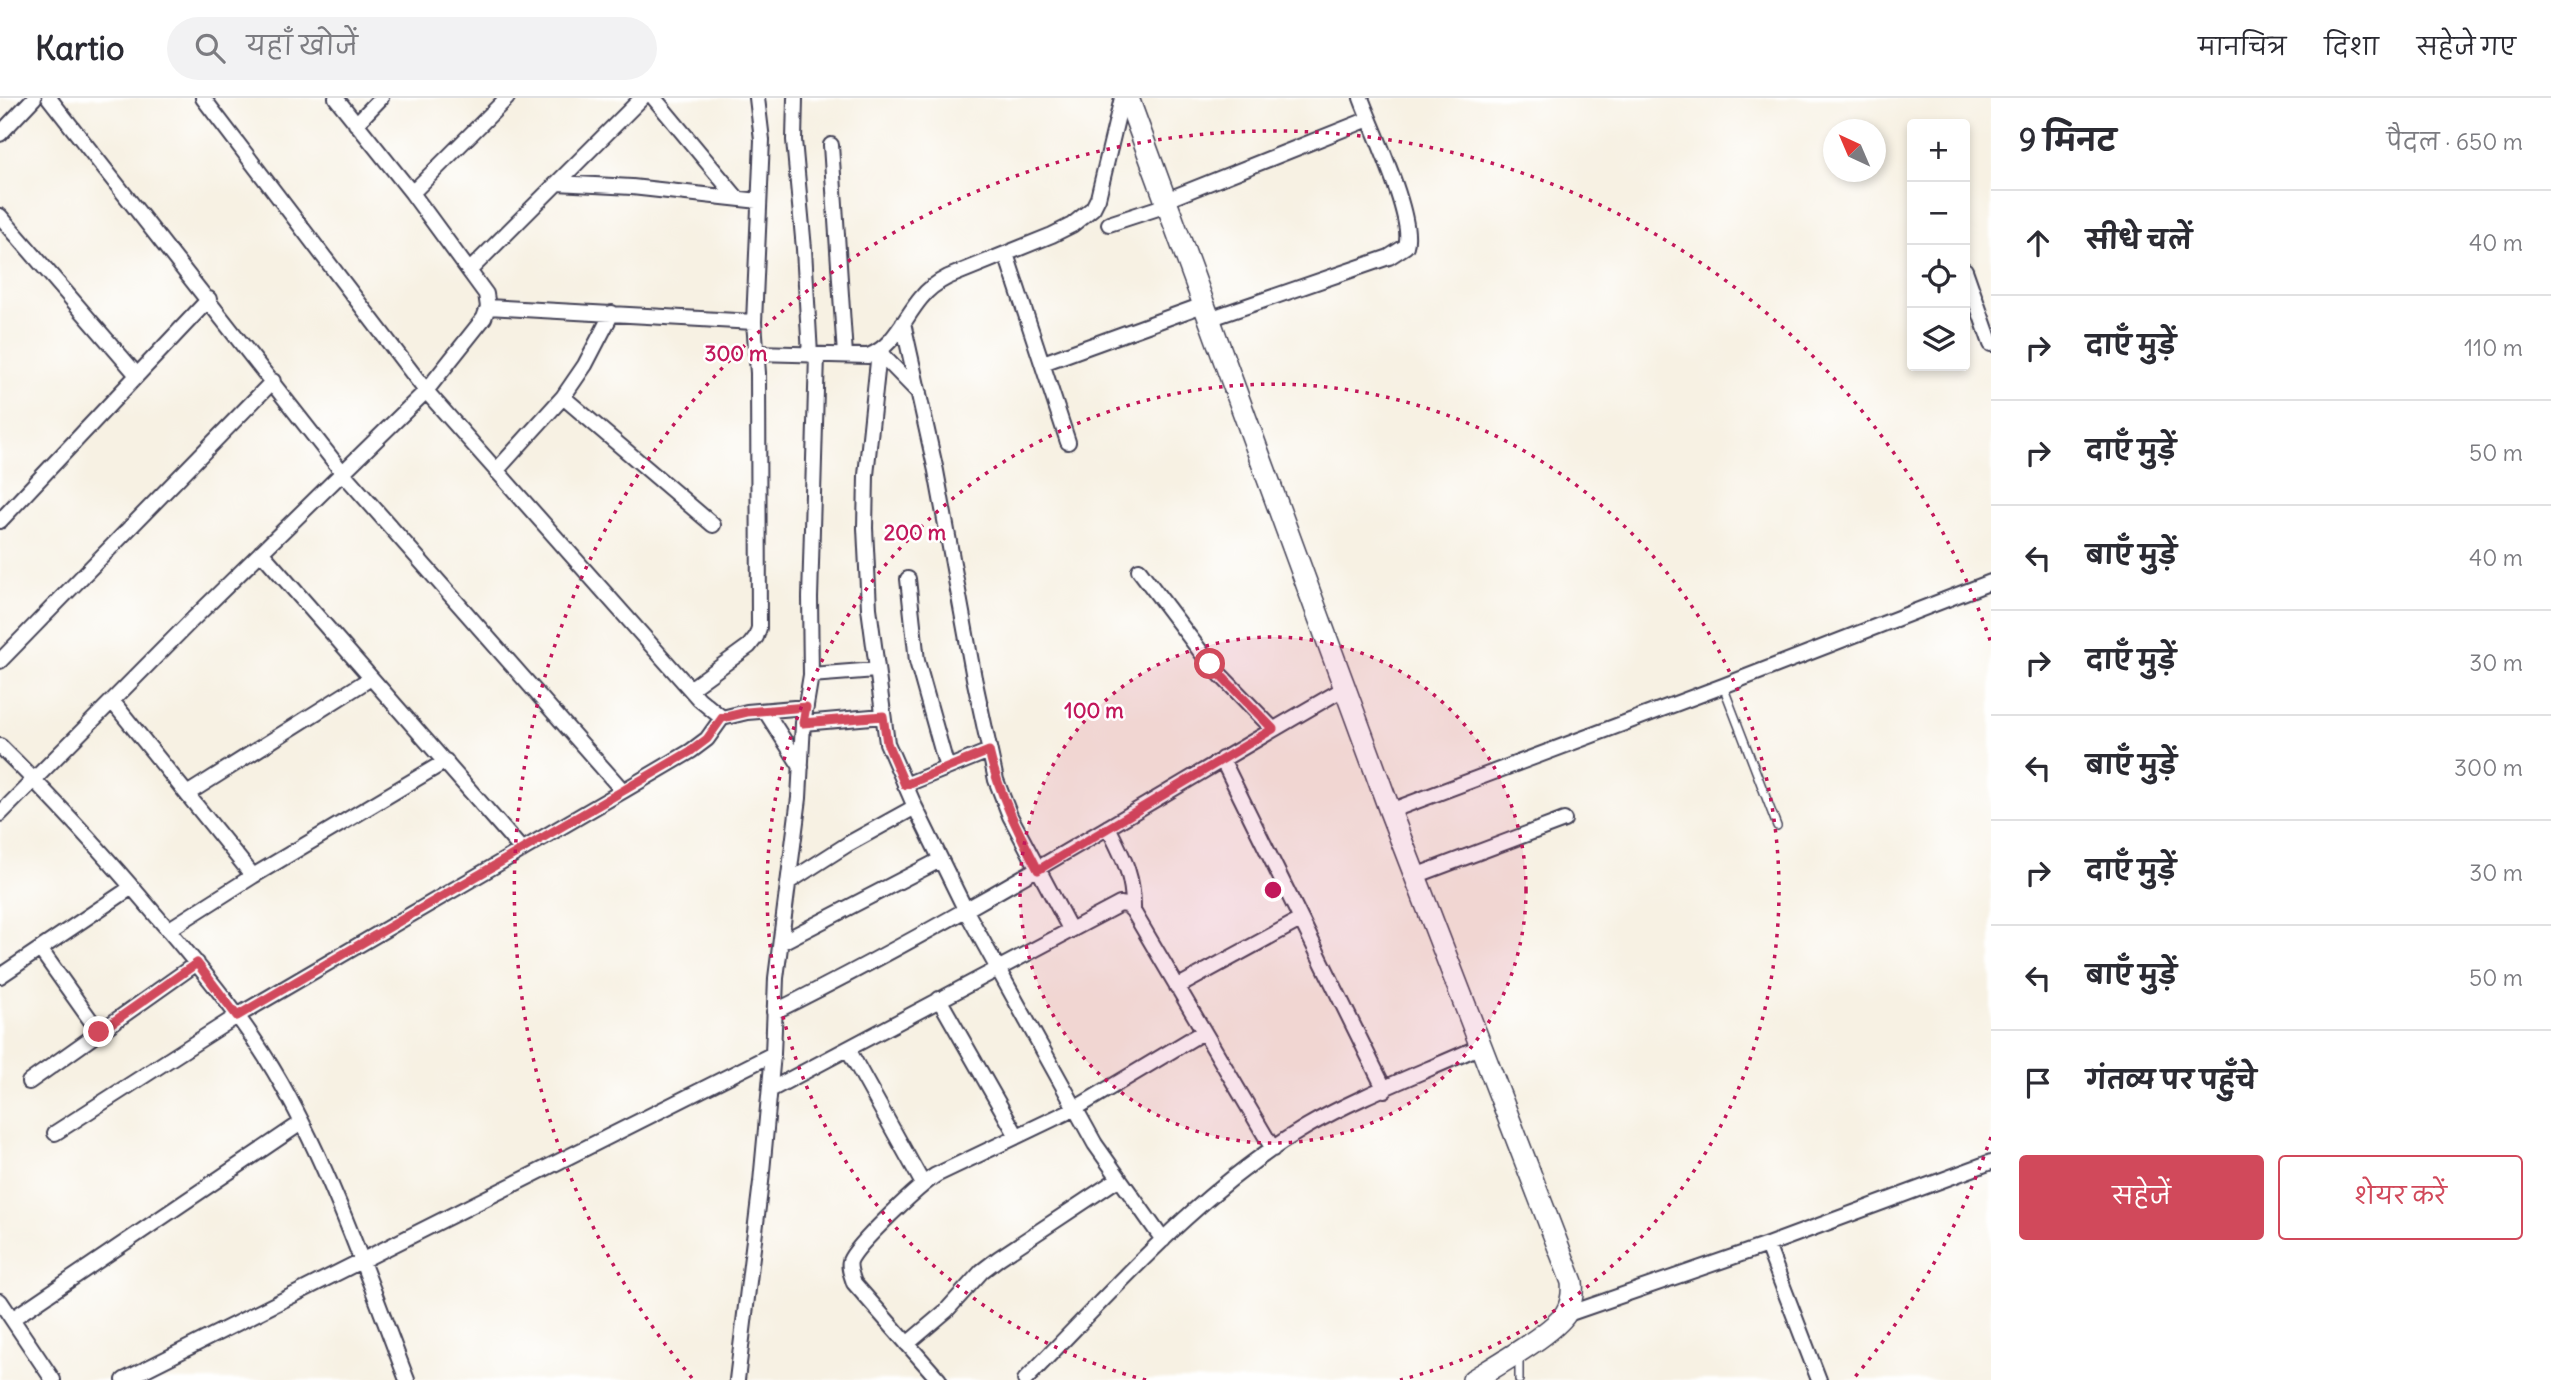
<!DOCTYPE html>
<html lang="hi">
<meta charset="utf-8">
<style>
body{margin:0;font-family:Delius,"Playpen Sans Deva",sans-serif;background:#f2f2f3;color:#2b2b33}
.controls{position:absolute;right:21px;top:21px;display:grid;overflow:hidden;border-radius:7px;box-shadow:0 4px 10px #0003}
.controls button{width:63px;height:63px;display:grid;place-items:center;padding:0;border:0;border-bottom:2px solid #e1e1e2;background:#fff;color:#2b2b33;font:35px sans-serif}
.compass{position:absolute;left:1823px;top:21px;width:63px;height:63px;border-radius:50%;background:#fff;box-shadow:0 4px 10px #0003;rotate:316deg}
.stop{position:absolute;width:21px;height:21px;margin:-16px;border:5px solid #d1495b;border-radius:50%;background:#fff}
.stop.end{background:#d1495b;border-color:#fff;box-shadow:0 2px 7px #0008}
.list{margin:0;padding:0;list-style:none}
h2{display:flex;justify-content:space-between;align-items:center;height:91px;margin:0;padding:0 28px;font-size:30px}
h2 small{font-size:23px;font-weight:400;color:#7c7c81}
.list li{display:grid;grid-template-columns:46px 1fr auto;gap:21px;align-items:center;box-sizing:border-box;height:105px;padding:0 28px;border-top:2px solid #e1e1e2}
.list b{display:block;font-size:26px;white-space:nowrap}
.list em{font-size:23px;font-style:normal;color:#7c7c81}
.actions{display:flex;gap:14px;padding:21px 28px}
.actions a{flex:1;padding:16px 0;border:2px solid #d1495b;border-radius:7px;text-align:center;font-size:24px;color:#d1495b}
.actions .main{background:#d1495b;color:#fff}
.icon{flex:none;width:38px;height:38px;fill:none;stroke:currentColor;stroke-width:2;stroke-linecap:round;stroke-linejoin:round}
.map{position:relative;flex:none;width:1991px;height:1282px;overflow:hidden}
header{display:flex;align-items:center;gap:42px;box-sizing:border-box;height:98px;padding:0 35px;background:#fff;border-bottom:2px solid #e1e1e2}
header strong{font-size:33px}
nav{display:flex;gap:38px;margin-inline-start:auto;font-size:24px}
.search{width:490px;height:63px;background:#f2f2f3;display:flex;align-items:center;gap:18px;box-sizing:border-box;padding:0 24px;border-radius:38px;color:#7c7c81;font-size:26px}
main{display:flex}
aside{flex:1;background:#fff}
.map>svg:first-child{display:block}
.lines{fill:none;stroke-linecap:round;stroke-linejoin:round}
.lane-casing{stroke:#424154;stroke-width:10}
.street-casing{stroke:#424154;stroke-width:18}
.secondary-casing{stroke:#424154;stroke-width:24}
.lane{stroke:#fff;stroke-width:7}
.street{stroke:#fff;stroke-width:14}
.secondary{stroke:#fff;stroke-width:21}
.route{stroke:#d1495b;stroke-width:9}
.ring{fill:none;stroke:#c2185b;stroke-width:3.5;stroke-dasharray:3.5 7}
.centre{fill:#c2185b;stroke:#fff;stroke-width:3.5}
.ring-label{font-size:21px;text-anchor:middle;font-weight:bold;fill:#c2185b;stroke:#fff;stroke-width:5;stroke-linejoin:round;paint-order:stroke}
</style>
<header>
<strong>Kartio</strong>
<div class="search"><svg class="icon" aria-label="search" viewBox="0 0 24 24"><circle cx="10" cy="10" r="6"/><path d="M15 15l6 6"/></svg>यहाँ खोजें</div>
<nav><a>मानचित्र</a><a>दिशा</a><a>सहेजे गए</a></nav>
</header>
<main>
<div class="map">
<svg width="1991" height="1282" viewBox="0 0 1991 1282">
<rect width="100%" height="100%" fill="#fff"/>
<filter id="ink" filterUnits="userSpaceOnUse"><feTurbulence type="fractalNoise" baseFrequency=".0143" numOctaves="2"/><feDisplacementMap in="SourceGraphic" scale="14" xChannelSelector="R" yChannelSelector="G"/><feConvolveMatrix kernelMatrix="1 2 1 2 8 2 1 2 1" color-interpolation-filters="sRGB"/></filter>
<filter id="wash" filterUnits="userSpaceOnUse"><feTurbulence type="fractalNoise" baseFrequency=".00686" numOctaves="4" result="noise"/><feDisplacementMap in="SourceGraphic" scale="28" xChannelSelector="R" yChannelSelector="G"/><feGaussianBlur stdDeviation="1.57" result="paint"/><feColorMatrix in="noise" values="0 0 0 0 0 0 0 0 0 0 0 0 0 0 0 0 0 1.4 0 .05"/><feComposite in="paint" operator="in"/></filter>
<g filter="url(#wash)">
<rect width="100%" height="100%" fill="#f7f1e3"/>
</g>
<g filter="url(#ink)">
<g class="lines">
<defs>
<path id="lane" d="M1723,588L1777,728
M1519,1257V1282"/>
<path id="street" d="M49,0L343,375L623,693L237,918L55,1035
M203,0L426,293L699,601L722,620
M654,0L737,100
M795,0L794,42L804,151L810,257
M356,26L381,0
M0,36L34,0
M831,47L845,257
M557,85L632,89L759,103
M412,95L507,0
M0,118L137,277
M1109,126L1158,110L1166,102L1369,21
M1006,156L1068,344
M1965,172L1991,246
M469,173L642,0
M488,209L754,224
M1209,221L1389,159L1406,148C1415,121 1372,30 1361,0
M903,225L936,373L974,580L996,682L1010,718L1070,831
M879,254L866,377L865,430L869,510L887,645L915,709L966,813L1095,1046L1163,1142
M879,254L919,295
M756,255L868,258C894,249 904,220 921,200C928,191 938,184 948,179L1052,137L1072,127L1093,110L1098,100L1122,0
M1043,265L1203,207
M563,299L713,427
M496,373L563,299L585,267L612,215
M0,423L209,201
M261,454L522,752
M1139,472L1210,566L1273,631
M908,481L917,563L947,670
M0,563L273,283
M811,577L876,572
M690,591L749,548L756,539L759,530L758,275L754,224L762,42L757,0
M112,603L253,778
M766,614L801,669
M803,625L883,618
M0,648C54,701 105,757 154,815C200,869 246,923 281,985C333,1077 369,1183 407,1282
M1222,661L1385,992
M905,687L989,653
M623,693L691,653L707,641L722,620L747,614L806,609
M187,696L371,580
M1390,713L1723,588L1991,484
M0,716L190,524L426,293L484,220L488,209L486,196L412,95L336,0
M1108,729C1123,759 1134,778 1133,813
M1415,778L1564,722
M790,783L848,746L915,709
M168,832L253,778L446,663
M782,844L940,762
M40,851L99,934
M0,878L132,789
M1177,889L1300,822
M939,901L1017,1038
M774,914C970,817 1155,699 1345,590
M848,951L923,1086
M29,984L197,865
M770,992L1120,806L1127,807L1133,813L1273,1051
M1767,1147L1819,1282
M0,1203L53,1282
M1565,1217L1767,1147L1991,1064
M12,1221L301,1025
M907,1246L946,1213L982,1173L999,1160L1118,1081
M124,1282L773,956
M737,1282L761,1084L773,956L776,880L799,700L803,625L811,577L810,500L817,257
M939,1282L854,1185C852,1178 848,1170 850,1163C856,1147 920,1087 936,1077L1076,1010L1203,934
M1025,1282C1113,1193 1198,1093 1306,1029C1359,998 1424,974 1481,948"/>
<path id="secondary" d="M1128,0L1390,713L1572,1184C1573,1195 1572,1205 1566,1215C1554,1235 1494,1269 1473,1282"/>
</defs>
<use href="#lane" class="lane-casing"/>
<use href="#street" class="street-casing"/>
<use href="#secondary" class="secondary-casing"/>
<use href="#lane" class="lane"/>
<use href="#street" class="street"/>
<use href="#secondary" class="secondary"/>
</g>
</g>
<g class="lines" filter="url(#ink)">
<path class="route" d="M99,934L197,865L237,918L691,653L707,641L722,620L747,614L806,609L803,625L883,618L887,645L905,687L989,653C999,696 1018,733 1038,772L1273,631L1210,566"/>
</g>
<circle cx="1273" cy="792" r="253" fill="#c2185b" fill-opacity=".12"/>
<g class="ring">
<circle cx="1273" cy="792" r="253"/>
<path d="M1146 1282A506 506 0 1 1 1400 1282"/>
<path d="M1991 1039A759 759 0 0 1 1854 1280M692 1280A759 759 0 1 1 1991 545"/>
</g>
<circle cx="1273" cy="792" r="10" class="centre"/>
<g class="ring-label">
<text x="736" y="263">300 m</text>
<text x="915" y="442">200 m</text>
<text x="1094" y="620">100 m</text>
</g>
</svg>
<div class="controls">
<button>+</button>
<button>−</button>
<button><svg class="icon" aria-label="locate" viewBox="0 0 24 24"><circle cx="12" cy="12" r="6"/><path d="M12 2v4M12 18v4M2 12h4M18 12h4"/></svg></button>
<button><svg class="icon" aria-label="layers" viewBox="0 0 24 24"><path d="M12 4l9 5-9 5-9-5zM3 14l9 5 9-5"/></svg></button>
</div>
<svg class="compass" viewBox="-18 -18 36 36"><path d="M0-13l5 13h-10z" fill="#e53935"/><path d="M0 13l5-13h-10z" fill="#7c7c81"/></svg>
<div class="stop" style="left:1210px;top:566px"></div>
<div class="stop end" style="left:99px;top:934px"></div>
</div>
<aside>
<h2>9 मिनट<small>पैदल · 650 m</small></h2>
<ul class="list">
<li><svg class="icon" aria-label="ahead" viewBox="0 0 24 24"><path d="M12 20V5M6 11l6-6 6 6"/></svg><div><b>सीधे चलें</b></div><em>40 m</em></li>
<li><svg class="icon" aria-label="right" viewBox="0 0 24 24"><path d="M7 20v-9h11M14 6l5 5-5 5"/></svg><div><b>दाएँ मुड़ें</b></div><em>110 m</em></li>
<li><svg class="icon" aria-label="right" viewBox="0 0 24 24"><path d="M7 20v-9h11M14 6l5 5-5 5"/></svg><div><b>दाएँ मुड़ें</b></div><em>50 m</em></li>
<li><svg class="icon" aria-label="left" viewBox="0 0 24 24"><path d="M17 20v-9H6M10 6l-5 5 5 5"/></svg><div><b>बाएँ मुड़ें</b></div><em>40 m</em></li>
<li><svg class="icon" aria-label="right" viewBox="0 0 24 24"><path d="M7 20v-9h11M14 6l5 5-5 5"/></svg><div><b>दाएँ मुड़ें</b></div><em>30 m</em></li>
<li><svg class="icon" aria-label="left" viewBox="0 0 24 24"><path d="M17 20v-9H6M10 6l-5 5 5 5"/></svg><div><b>बाएँ मुड़ें</b></div><em>300 m</em></li>
<li><svg class="icon" aria-label="right" viewBox="0 0 24 24"><path d="M7 20v-9h11M14 6l5 5-5 5"/></svg><div><b>दाएँ मुड़ें</b></div><em>30 m</em></li>
<li><svg class="icon" aria-label="left" viewBox="0 0 24 24"><path d="M17 20v-9H6M10 6l-5 5 5 5"/></svg><div><b>बाएँ मुड़ें</b></div><em>50 m</em></li>
<li><svg class="icon" aria-label="arrive" viewBox="0 0 24 24"><path d="M6 21V4h12l-3 4 3 4H6"/></svg><div><b>गंतव्य पर पहुँचे</b></div></li>
</ul>
<div class="actions"><a class="main">सहेजें</a><a>शेयर करें</a></div>
</aside>
</main>
